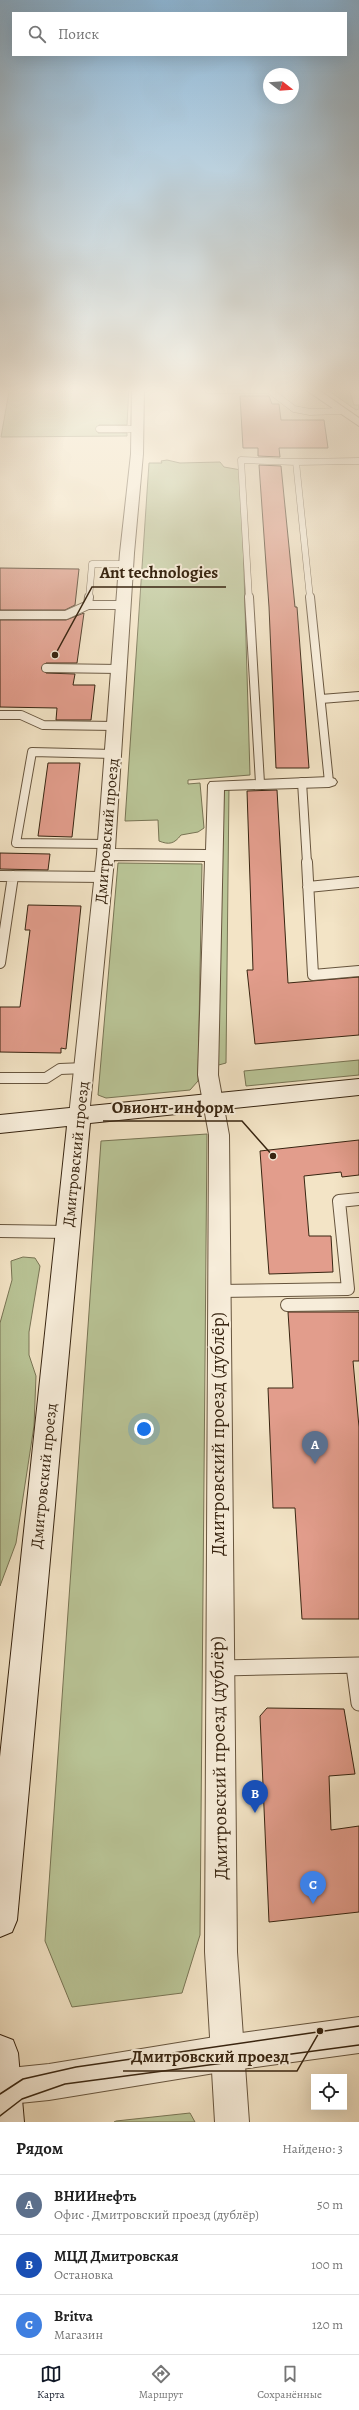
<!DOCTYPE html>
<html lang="ru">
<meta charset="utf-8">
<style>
body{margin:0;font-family:Alegreya,serif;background:#f6f6f6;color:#222}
.controls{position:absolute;right:12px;bottom:12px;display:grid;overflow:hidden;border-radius:0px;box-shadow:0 4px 16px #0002}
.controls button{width:36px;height:36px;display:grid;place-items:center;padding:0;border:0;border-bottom:1px solid #e0e0e0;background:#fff;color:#222;font:20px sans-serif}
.compass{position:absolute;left:263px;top:68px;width:36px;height:36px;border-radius:50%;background:#fff;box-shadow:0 4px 16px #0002;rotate:107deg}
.you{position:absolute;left:144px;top:1429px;width:14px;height:14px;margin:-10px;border:3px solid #fff;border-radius:50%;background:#1a73e8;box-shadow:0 0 0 6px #1a73e833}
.badge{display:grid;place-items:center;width:26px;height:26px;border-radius:50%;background:#111827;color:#fff;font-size:13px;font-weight:700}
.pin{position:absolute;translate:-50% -33px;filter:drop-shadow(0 1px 2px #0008)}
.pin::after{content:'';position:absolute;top:21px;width:14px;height:12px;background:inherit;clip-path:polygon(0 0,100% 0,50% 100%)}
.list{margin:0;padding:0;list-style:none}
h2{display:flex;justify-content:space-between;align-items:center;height:52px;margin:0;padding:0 16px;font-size:17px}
h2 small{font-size:13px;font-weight:400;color:#767676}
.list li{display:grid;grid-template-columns:26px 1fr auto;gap:12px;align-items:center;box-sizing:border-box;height:60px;padding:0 16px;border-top:1px solid #e0e0e0}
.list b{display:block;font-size:15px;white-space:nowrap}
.list p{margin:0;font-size:13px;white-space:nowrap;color:#767676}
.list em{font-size:13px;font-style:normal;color:#767676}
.icon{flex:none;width:22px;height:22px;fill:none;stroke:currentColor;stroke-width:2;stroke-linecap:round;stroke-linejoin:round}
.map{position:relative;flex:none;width:359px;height:2122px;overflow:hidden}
.search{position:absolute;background:#fff;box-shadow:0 4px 16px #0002;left:12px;right:12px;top:12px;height:44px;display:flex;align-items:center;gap:10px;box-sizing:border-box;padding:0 14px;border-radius:0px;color:#767676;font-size:15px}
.sheet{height:232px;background:#fff}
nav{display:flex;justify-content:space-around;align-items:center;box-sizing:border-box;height:56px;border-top:1px solid #e0e0e0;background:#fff;font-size:11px;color:#767676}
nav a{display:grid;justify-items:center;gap:2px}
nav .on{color:#111827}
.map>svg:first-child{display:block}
.green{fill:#b9c496;stroke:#787454}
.building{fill:#e29d8c;stroke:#382511}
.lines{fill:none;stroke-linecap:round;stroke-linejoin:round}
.service-far4-casing{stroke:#67553e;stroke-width:7}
.service-far3-casing{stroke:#67553e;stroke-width:10}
.service-far2-casing{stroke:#67553e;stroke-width:12}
.service-far1-casing{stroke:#67553e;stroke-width:14}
.service-casing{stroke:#67553e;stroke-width:17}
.minor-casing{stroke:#67553e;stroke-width:2}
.tertiary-casing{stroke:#67553e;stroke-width:2}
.secondary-casing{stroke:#382511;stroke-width:2}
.service-far4{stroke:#f7edda;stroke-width:6}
.service-far3{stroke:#f7edda;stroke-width:8}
.service-far2{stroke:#f7edda;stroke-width:10}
.service-far1{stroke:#f7edda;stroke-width:12}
.service{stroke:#f7edda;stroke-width:15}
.minor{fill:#f7edda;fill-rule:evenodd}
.tertiary{fill:#f7edda;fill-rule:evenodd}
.secondary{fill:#f7edda;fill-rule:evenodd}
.tram{stroke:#382511;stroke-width:1.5}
.labels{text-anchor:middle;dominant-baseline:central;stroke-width:4;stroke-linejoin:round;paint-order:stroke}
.street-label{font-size:16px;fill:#382511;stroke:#f7edda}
.near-street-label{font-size:19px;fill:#382511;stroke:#f7edda}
.leader{fill:none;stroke:#382511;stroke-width:1.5}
.callout-dot{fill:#382511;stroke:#f7edda;stroke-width:1.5}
.callout-label{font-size:17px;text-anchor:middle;font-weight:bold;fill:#382511;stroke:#f7edda;stroke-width:4;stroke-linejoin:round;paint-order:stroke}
</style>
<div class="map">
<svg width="359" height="2122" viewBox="0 0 359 2122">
<rect width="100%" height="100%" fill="#f3e4c6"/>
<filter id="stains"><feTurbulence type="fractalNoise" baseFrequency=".005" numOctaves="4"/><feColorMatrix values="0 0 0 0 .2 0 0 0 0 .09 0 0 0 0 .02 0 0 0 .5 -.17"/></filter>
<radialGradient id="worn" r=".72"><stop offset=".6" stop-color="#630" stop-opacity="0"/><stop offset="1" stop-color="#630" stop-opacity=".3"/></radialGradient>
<path class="green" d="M10,386H129L127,425H99L98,433H127V436L1,437Z
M322,386H348L354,405H359V409L356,410Z
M167,460L180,463L220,462L224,467L241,470L250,775L188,780V784L200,783L204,828L198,832L181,835C174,844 169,845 159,841L158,820L125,821L149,463H162L161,461Z
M221,787H229L226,1063L215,1066Z
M118,863L202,864L198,1081L190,1090L106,1098L98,1095Z
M359,1060V1075L246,1086L244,1071Z
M207,1134L200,1935L182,1993L72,2007L45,1941L101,1141Z
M23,1257L35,1258L40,1266L29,1332V1355L36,1376L34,1426L16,1543L0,1586V1323L12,1280L11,1261Z
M190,2113L195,2122H114L116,2121Z"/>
<path class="building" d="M240,396H269L272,404H279L281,420H324L328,448H279L280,457L258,456V448H243Z
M259,465L281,466L295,607H297L309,768H276L269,607Z
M0,568L79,569L75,605L65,610H0Z
M84,613L77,663H46L41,668L46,673L75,674L73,685H95L91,720H56L57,708L0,707V620H66Z
M48,763H80L72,837L38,836Z
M277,790L288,983L359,977V1035L255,1044L247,970H253L247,791Z
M0,853L50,854L48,870L0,869Z
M28,905L81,906L66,1049L61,1048V1053L0,1052V1007H20L30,930H25Z
M359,1140V1175L342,1177L341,1172L304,1176L309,1236H331L333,1272L269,1274L260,1151Z
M288,1312H359V1361H353L359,1427V1619H302L295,1508H273L268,1388H293Z
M267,1708L344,1709L355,1774L329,1776L331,1830L359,1826V1912L269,1922L260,1716Z"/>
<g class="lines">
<defs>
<path id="service-far4" d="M208,386V390H269L294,409L310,412L341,411
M99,429H138
M89,598L92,564H126
M249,598L241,460L296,462
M310,598L296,462L359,461"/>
<path id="service-far3" d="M89,597L88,605H124
M249,597L260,783
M310,597L329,782
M0,615H66L88,605
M46,668L119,669
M321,699L359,696
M0,715H21L43,725L115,726
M302,782L307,863
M106,844L16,843L32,752L113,754"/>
<path id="service-far2" d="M307,862L313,975L359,971
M0,876L104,877
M308,887L359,882
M0,963L13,876
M0,1078H46L60,1069L85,1068"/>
<path id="service-far1" d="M0,1231L67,1232
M218,1291L348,1289L339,1201L359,1199
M287,1305L359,1304"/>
<path id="service" d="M354,1666L359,1703
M222,1668L359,1665"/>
<path id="minor" d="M132,386H144L143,454L134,553L115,849L206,850L208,785L210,782L329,777L335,779L337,782L335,785L329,787L224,790L218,1075L229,1135L237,1952L249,2122H215L205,1952L209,1135L198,1075L205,861L114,860L89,1116L86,1121L79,1124L72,1121L69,1116L97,854L120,553L131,454Z
M300,386H313L359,418V426Z"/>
<path id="tertiary" d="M359,2017V2053L227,2071L49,2100L0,2105V2069L49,2064L227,2035Z"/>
<path id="secondary" d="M359,1079V1095L90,1123L17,1920L12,1932L0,1937V1757L67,1126L0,1133V1115Z
M0,2035L13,2040L18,2053L24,2122H0Z"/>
</defs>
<use href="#service-far4" class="service-far4-casing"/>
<use href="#service-far3" class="service-far3-casing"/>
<use href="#service-far2" class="service-far2-casing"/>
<use href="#service-far1" class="service-far1-casing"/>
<use href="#service" class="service-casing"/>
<use href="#minor" class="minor-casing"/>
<use href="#tertiary" class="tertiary-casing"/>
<use href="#secondary" class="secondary-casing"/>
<use href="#service-far4" class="service-far4"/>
<use href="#service-far3" class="service-far3"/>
<use href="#service-far2" class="service-far2"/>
<use href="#service-far1" class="service-far1"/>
<use href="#service" class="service"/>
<use href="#minor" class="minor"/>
<use href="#tertiary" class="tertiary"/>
<use href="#secondary" class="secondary"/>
<path class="tram" d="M0,2094L23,2079L76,2067L359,2026
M0,2116L22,2099L65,2084L359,2045"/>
</g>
<linearGradient id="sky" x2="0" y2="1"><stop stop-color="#8cb7d8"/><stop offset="0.57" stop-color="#faf3e5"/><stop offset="1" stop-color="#faf3e5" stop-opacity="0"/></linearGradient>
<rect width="359" height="683" fill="url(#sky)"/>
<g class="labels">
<g class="street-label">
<text transform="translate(107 831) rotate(-85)">Дмитровский проезд</text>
<text transform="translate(76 1154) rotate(-84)">Дмитровский проезд</text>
<text transform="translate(44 1476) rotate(-84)">Дмитровский проезд</text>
</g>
<g class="near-street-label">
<text transform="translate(218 1434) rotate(-90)">Дмитровский проезд (дублёр)</text>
<text transform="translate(219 1758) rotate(-91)">Дмитровский проезд (дублёр)</text>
</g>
</g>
<path class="leader" d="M55 655L92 587H226M273 1156L242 1121H103M320 2031L297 2071H123"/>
<g class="callout-dot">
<circle cx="55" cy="655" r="4"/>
<circle cx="273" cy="1156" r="4"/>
<circle cx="320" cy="2031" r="4"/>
</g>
<g class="callout-label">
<text x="159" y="578">Ant technologies</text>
<text x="173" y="1113">Овионт-информ</text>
<text x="210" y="2062">Дмитровский проезд</text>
</g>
<rect width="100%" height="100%" filter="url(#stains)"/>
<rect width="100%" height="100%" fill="url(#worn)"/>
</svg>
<div class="controls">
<button><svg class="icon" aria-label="locate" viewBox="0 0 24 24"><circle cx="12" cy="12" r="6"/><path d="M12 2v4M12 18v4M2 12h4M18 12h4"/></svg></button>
</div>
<svg class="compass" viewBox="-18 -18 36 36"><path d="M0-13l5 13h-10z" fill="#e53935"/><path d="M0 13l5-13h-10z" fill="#767676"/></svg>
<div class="you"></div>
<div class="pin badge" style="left:315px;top:1464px;background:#5c6f8a">A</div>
<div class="pin badge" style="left:255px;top:1813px;background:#1a4fb4">B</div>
<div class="pin badge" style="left:313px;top:1904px;background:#3f7fe0">C</div>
<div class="search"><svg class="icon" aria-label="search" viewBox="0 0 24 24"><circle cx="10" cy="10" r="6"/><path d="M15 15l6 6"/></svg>Поиск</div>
</div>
<section class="sheet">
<h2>Рядом<small>Найдено: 3</small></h2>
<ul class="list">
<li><span class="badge" style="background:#5c6f8a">A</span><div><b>ВНИИнефть</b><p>Офис · Дмитровский проезд (дублёр)</p></div><em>50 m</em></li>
<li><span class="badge" style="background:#1a4fb4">B</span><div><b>МЦД Дмитровская</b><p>Остановка</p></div><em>100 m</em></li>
<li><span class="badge" style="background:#3f7fe0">C</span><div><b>Britva</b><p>Магазин</p></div><em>120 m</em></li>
</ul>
</section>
<nav>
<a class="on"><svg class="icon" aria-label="map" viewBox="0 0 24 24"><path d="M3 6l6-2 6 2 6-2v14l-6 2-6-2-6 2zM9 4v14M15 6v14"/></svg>Карта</a>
<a><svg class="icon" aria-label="directions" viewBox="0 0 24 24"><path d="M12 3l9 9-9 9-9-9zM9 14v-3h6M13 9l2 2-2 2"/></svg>Маршрут</a>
<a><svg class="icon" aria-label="saved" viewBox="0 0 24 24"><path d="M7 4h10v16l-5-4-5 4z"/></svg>Сохранённые</a>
</nav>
